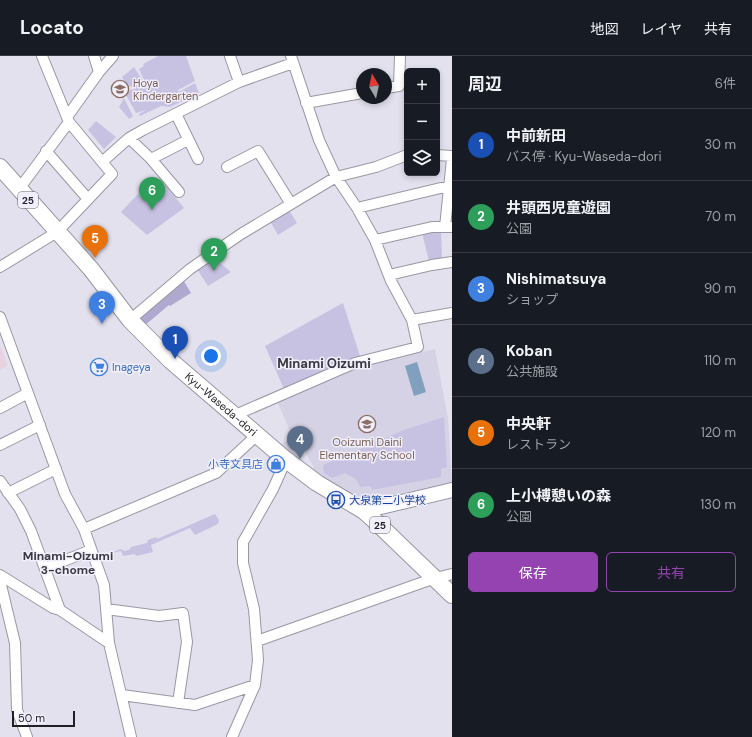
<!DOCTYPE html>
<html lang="ja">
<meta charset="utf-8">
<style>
body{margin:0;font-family:"DM Sans","Noto Sans JP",sans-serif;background:#20242c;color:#f1f3f6}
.controls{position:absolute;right:12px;top:12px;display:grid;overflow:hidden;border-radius:6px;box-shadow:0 2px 6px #0003}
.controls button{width:36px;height:36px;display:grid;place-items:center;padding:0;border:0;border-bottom:1px solid #363941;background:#171b24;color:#f1f3f6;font:20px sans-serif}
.compass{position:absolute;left:356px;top:12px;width:36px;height:36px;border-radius:50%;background:#171b24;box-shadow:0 2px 6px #0003;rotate:351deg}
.scale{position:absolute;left:12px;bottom:10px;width:63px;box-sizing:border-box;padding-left:4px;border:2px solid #201f24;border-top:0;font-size:11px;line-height:14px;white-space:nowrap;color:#201f24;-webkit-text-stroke:3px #f0effb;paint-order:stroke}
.you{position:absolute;left:211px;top:300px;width:14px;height:14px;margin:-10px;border:3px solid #fff;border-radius:50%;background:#1a73e8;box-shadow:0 0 0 6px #1a73e833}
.badge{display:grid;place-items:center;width:26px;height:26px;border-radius:50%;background:#9643b2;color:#fff;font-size:13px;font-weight:700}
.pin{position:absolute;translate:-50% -33px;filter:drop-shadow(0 1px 2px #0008)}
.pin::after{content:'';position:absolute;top:21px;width:14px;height:12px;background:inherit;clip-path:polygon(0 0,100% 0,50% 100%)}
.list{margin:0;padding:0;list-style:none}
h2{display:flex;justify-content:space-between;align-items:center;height:52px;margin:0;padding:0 16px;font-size:17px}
h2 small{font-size:13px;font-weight:400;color:#9ea1a6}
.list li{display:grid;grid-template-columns:26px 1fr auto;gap:12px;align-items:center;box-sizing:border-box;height:72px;padding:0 16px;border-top:1px solid #363941}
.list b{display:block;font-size:15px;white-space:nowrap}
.list p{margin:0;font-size:13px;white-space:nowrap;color:#9ea1a6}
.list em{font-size:13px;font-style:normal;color:#9ea1a6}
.actions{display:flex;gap:8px;padding:12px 16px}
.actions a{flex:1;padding:9px 0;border:1px solid #9643b2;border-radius:6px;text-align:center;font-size:14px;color:#9643b2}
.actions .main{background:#9643b2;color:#fff}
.icon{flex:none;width:22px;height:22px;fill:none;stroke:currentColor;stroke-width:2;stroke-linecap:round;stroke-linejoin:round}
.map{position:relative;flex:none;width:452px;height:681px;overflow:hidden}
header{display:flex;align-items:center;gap:24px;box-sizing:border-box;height:56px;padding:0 20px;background:#171b24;border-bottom:1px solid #363941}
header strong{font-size:19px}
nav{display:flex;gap:22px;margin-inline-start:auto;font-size:14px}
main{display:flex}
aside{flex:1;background:#171b24}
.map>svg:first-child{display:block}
.built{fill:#d5d2e5}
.industrial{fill:#e8d2e0}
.green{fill:#c7c2e2}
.forest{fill:#afa9d0}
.water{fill:#81a0bd}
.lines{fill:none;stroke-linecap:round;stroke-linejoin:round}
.street-casing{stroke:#9997a2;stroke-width:12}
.secondary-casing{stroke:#9997a2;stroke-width:16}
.primary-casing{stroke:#9997a2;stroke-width:18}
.street{stroke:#fff;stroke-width:10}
.secondary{stroke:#fff;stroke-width:14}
.primary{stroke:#fff;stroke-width:16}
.labels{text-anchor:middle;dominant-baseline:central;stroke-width:3;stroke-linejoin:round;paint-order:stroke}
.shield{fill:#f0effb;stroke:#5e5d64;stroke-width:1}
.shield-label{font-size:10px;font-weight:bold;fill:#201f24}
.education-label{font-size:11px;fill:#785e54;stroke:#f0effb;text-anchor:start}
.shop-label{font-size:11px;fill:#366cbe;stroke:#f0effb;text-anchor:start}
.street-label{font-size:11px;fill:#201f24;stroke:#f0effb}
.transit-label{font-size:11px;fill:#164399;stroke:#f0effb;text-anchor:start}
.neighbourhood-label{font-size:12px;font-weight:bold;fill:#3a3942;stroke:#f0effb}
.quarter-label{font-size:13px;font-weight:bold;fill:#3a3942;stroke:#f0effb}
</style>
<header>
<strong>Locato</strong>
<nav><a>地図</a><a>レイヤ</a><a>共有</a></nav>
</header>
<main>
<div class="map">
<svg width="452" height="681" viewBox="0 0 452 681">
<rect width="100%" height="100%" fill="#e3e1ee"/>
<path class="built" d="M435,293L448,363L452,430L364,450L311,414L314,411L304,395L292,401L277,390L293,382L277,345L356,311Z"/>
<path class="industrial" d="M0,289L8,310L0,314Z"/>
<path class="green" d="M158,0H186L195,25L178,34L179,36L195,27L199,37L170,51L161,50L140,60L139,58L146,54L136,57L126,39L129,34L135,33L125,27L122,21L134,11L144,27L145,26L139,13L144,10L143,8Z
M124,42L133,60L129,63L119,51Z
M96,65L116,81L104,93L88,74Z
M165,129L184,152L147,179L121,156L138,138L147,147Z
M289,154L297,167L278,179L270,165Z
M441,175L442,204L429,205L422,177Z
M214,202L231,216L208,230L197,213Z
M343,247L360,300L284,333L265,290Z
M444,361L447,411L441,413V421L372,434L371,430L360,431L356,423L345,417L332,422L324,417L323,409L404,374Z
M215,458L219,464L218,468L195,479L190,472L151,489L153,496L136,500L135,498L123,500L121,495L108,498L121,493L124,495L129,494L131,491L147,487L148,484L156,481L157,483Z"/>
<path class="forest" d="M182,222L191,237L170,250L169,249L144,270L136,262Z"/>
<path class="water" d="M417,306L426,336L414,340L405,310Z"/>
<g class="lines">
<defs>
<path id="street" d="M94,0L99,16
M230,0L239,26
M386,32L399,30L400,0
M306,47L362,37
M176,58L198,103
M67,61L99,16L113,0
M129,82L151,103L179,136
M46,95L88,143
M437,99L452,100
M151,103L188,84
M102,106L129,82L143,74L239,26L293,7
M227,111L258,95L291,148
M19,133L69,66
M357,152L449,130
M445,171L452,103
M375,184L432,171H452
M0,211L57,176L112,118L69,66L42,0
M389,219L432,209L452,206
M0,261L65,438L84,473L104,529L109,587L131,681
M130,264L190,213L241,178L336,121L376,111L407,99
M412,264L452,257
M0,352L28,337
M233,360L355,307L418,291L412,264L391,225L375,184L357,152L336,121L319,84L291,0
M0,389L40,369
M0,425L20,453L31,475L60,554
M8,437L56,413
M84,473L216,417L256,380
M46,512L91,494
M0,519L53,552L60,554L109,587
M0,525L15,587L17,654L27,681
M106,553L159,560L183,557L187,586L178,647
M257,585L435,522L452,518
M122,639L195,649L255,629
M232,681L255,629L258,604L254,553L243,507V486L273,433L286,404"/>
<path id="secondary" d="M364,455L452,434"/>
<g id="primary">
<path id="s1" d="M0,111L91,213L130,264L171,305L285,403L317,427L364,455L373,463L452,539"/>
</g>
</defs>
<use href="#street" class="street-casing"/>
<use href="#secondary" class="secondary-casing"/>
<use href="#primary" class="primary-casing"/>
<use href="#street" class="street"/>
<use href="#secondary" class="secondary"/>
<use href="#primary" class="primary"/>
</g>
<defs>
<symbol id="school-ring" viewBox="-11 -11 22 22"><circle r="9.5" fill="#f0effb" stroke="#8d6e63" stroke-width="1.5"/><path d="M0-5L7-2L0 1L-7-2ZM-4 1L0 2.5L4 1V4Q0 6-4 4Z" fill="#8d6e63"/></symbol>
<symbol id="supermarket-ring" viewBox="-11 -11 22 22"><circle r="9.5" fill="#f0effb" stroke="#3f7fe0" stroke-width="1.5"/><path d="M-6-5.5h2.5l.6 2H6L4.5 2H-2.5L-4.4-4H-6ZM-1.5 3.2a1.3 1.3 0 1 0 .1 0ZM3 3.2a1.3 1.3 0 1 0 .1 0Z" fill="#3f7fe0"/></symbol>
<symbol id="shop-ring" viewBox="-11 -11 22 22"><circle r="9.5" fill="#f0effb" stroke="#3f7fe0" stroke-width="1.5"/><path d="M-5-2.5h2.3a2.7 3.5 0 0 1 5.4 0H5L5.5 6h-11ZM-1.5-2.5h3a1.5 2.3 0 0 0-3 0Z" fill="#3f7fe0"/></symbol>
<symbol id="bus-ring" viewBox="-11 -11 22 22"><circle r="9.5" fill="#f0effb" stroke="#1a4fb4" stroke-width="1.5"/><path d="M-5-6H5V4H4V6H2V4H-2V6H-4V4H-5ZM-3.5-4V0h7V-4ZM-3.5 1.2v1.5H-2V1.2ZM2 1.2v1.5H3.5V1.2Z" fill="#1a4fb4"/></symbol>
</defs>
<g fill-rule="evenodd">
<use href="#school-ring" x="110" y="23" width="20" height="20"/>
<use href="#supermarket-ring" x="89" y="301" width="20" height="20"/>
<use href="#school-ring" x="357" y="358" width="20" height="20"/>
<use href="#shop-ring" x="266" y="398" width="20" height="20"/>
<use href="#bus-ring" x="326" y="434" width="20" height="20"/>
</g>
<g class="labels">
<g class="shield">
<rect x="18" y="136" width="20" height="16" rx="3"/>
<rect x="370" y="461" width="20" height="16" rx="3"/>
</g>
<g class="shield-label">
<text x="28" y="144">25</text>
<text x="380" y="469">25</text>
</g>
<g class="education-label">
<text x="133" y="27">Hoya<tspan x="133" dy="13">Kindergarten</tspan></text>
<text x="367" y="386" text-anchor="middle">Ooizumi Daini<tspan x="367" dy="13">Elementary School</tspan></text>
</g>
<g class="shop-label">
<text x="112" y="311">Inageya</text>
<text x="263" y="408" text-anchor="end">小寺文具店</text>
</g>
<g class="street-label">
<text stroke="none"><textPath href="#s1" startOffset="325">Kyu-Waseda-dori</textPath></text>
</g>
<g class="transit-label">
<text x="349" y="444">大泉第二小学校</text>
</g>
<g class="neighbourhood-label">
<text x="68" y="500">Minami-Oizumi<tspan x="68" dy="14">3-chome</tspan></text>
</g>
<g class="quarter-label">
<text x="324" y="307">Minami Oizumi</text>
</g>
</g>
</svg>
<div class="controls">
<button>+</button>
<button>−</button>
<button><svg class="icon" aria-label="layers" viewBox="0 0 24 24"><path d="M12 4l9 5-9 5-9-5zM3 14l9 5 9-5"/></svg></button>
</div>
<svg class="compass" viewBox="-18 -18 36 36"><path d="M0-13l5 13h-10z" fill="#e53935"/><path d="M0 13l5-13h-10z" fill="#9ea1a6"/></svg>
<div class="scale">50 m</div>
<div class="you"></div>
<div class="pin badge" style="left:175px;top:303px;background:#1a4fb4">1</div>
<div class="pin badge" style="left:214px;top:215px;background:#2e9e5b">2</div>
<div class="pin badge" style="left:102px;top:268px;background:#3f7fe0">3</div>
<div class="pin badge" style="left:300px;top:403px;background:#5c6f8a">4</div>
<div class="pin badge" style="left:95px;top:202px;background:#e8710a">5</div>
<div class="pin badge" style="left:152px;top:154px;background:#2e9e5b">6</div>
</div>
<aside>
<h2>周辺<small>6件</small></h2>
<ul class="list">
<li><span class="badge" style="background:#1a4fb4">1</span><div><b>中前新田</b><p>バス停 · Kyu-Waseda-dori</p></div><em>30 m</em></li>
<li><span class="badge" style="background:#2e9e5b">2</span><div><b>井頭西児童遊園</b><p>公園</p></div><em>70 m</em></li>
<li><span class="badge" style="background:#3f7fe0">3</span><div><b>Nishimatsuya</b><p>ショップ</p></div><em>90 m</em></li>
<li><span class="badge" style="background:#5c6f8a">4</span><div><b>Koban</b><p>公共施設</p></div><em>110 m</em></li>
<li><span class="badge" style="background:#e8710a">5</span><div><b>中央軒</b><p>レストラン</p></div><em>120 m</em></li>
<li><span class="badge" style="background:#2e9e5b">6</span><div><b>上小榑憩いの森</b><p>公園</p></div><em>130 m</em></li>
</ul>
<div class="actions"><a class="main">保存</a><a>共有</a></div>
</aside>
</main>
